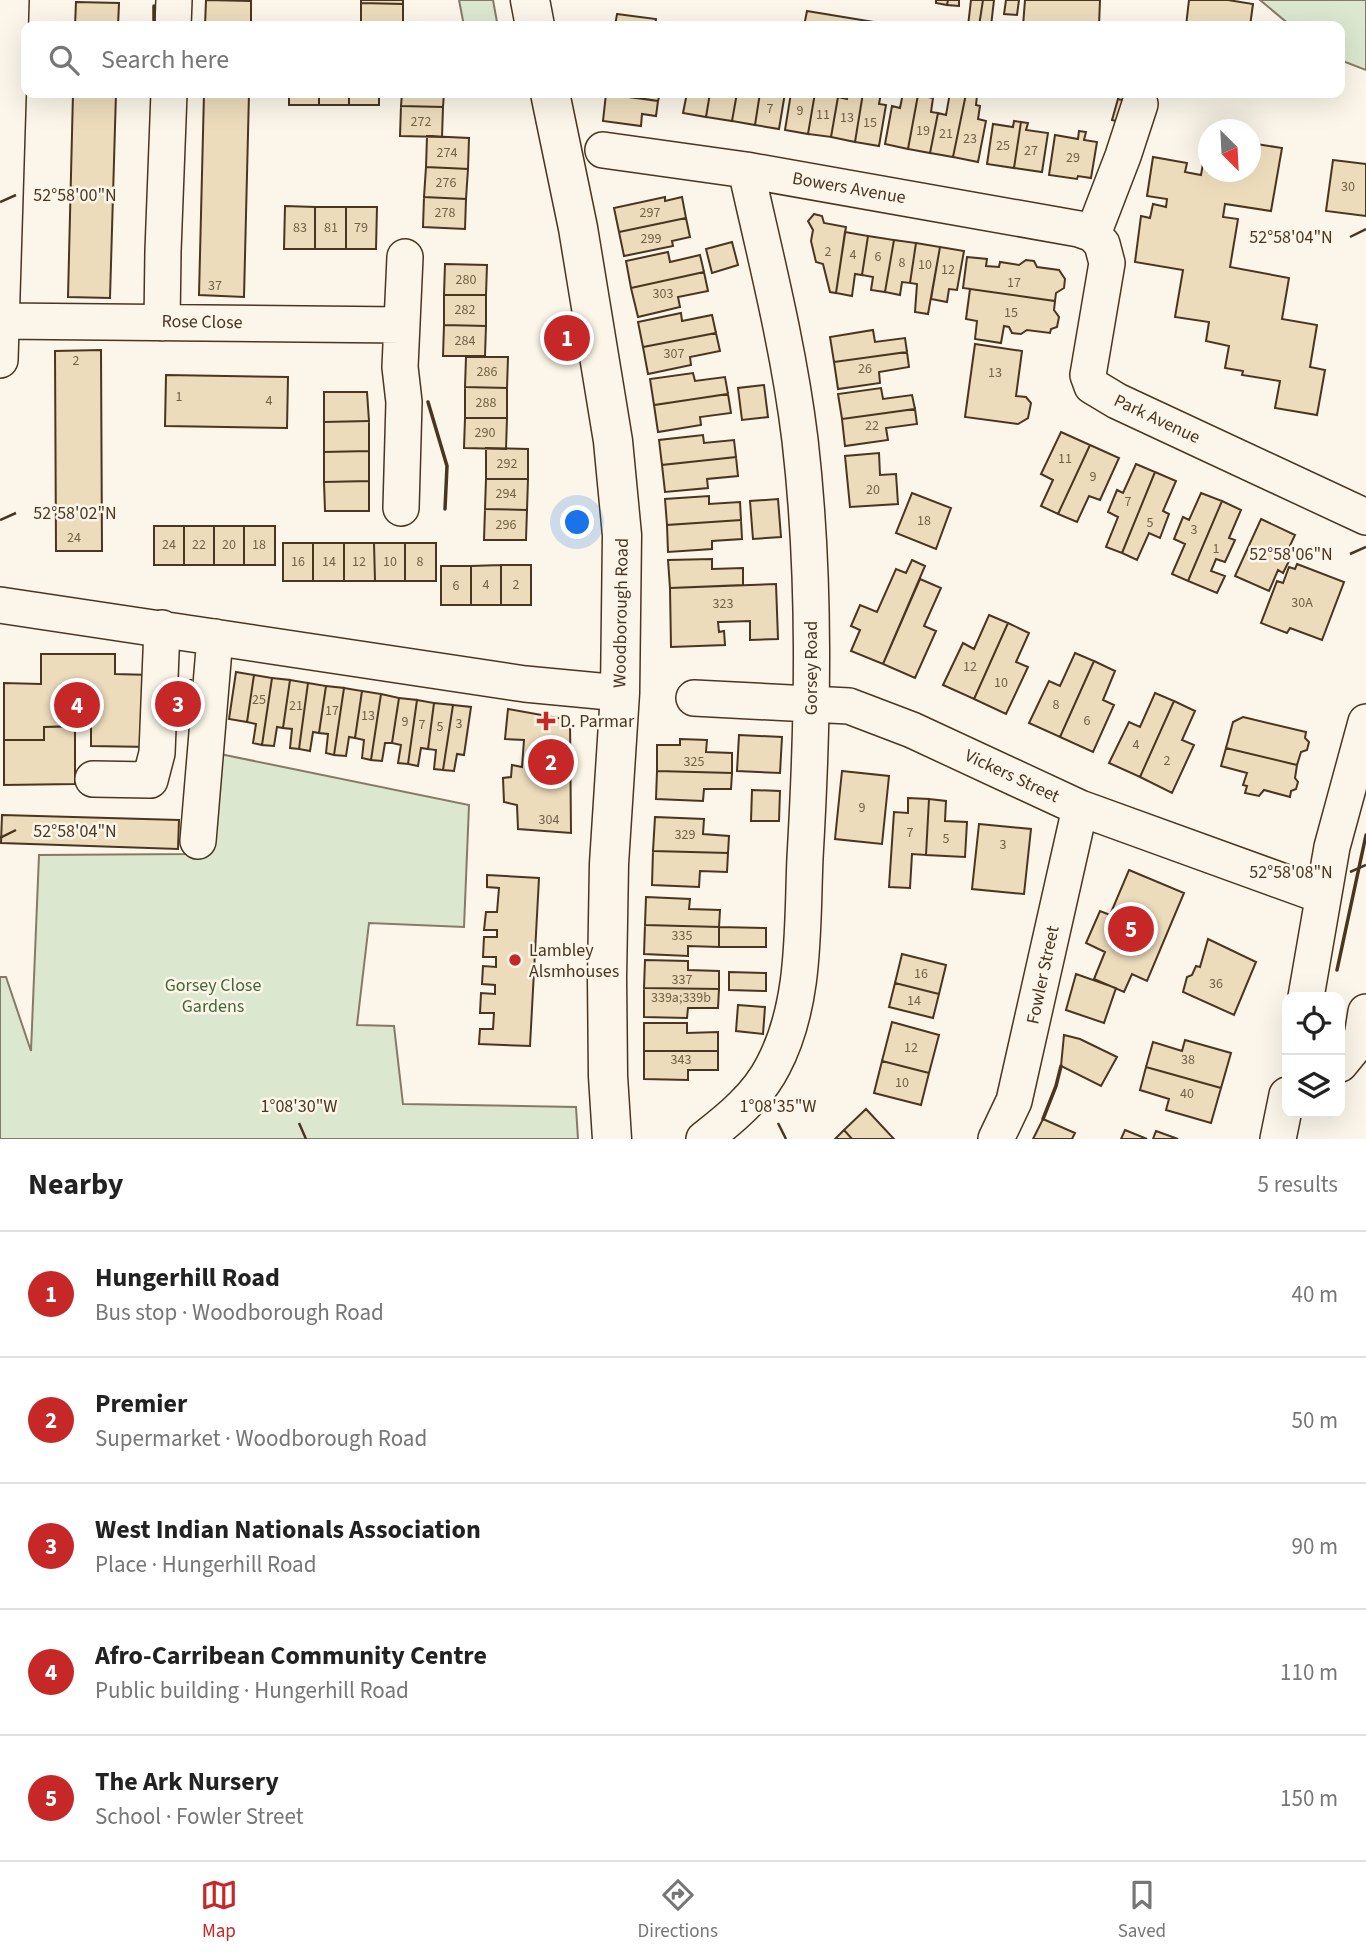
<!DOCTYPE html>
<meta charset="utf-8">
<style>
body{margin:0;font-family:"Source Sans 3",sans-serif;background:#f2f2f2;color:#222}
.controls{position:absolute;right:21px;bottom:21px;display:grid;overflow:hidden;border-radius:14px;box-shadow:0 7px 28px #0002}
.controls button{width:63px;height:63px;display:grid;place-items:center;padding:0;border:0;border-bottom:2px solid #e0e0e0;background:#fff;color:#222;font:35px sans-serif}
.compass{position:absolute;left:1198px;top:119px;width:63px;height:63px;border-radius:50%;background:#fff;box-shadow:0 7px 28px #0002;rotate:156deg}
.you{position:absolute;left:578px;top:523px;width:24px;height:24px;margin:-18px;border:5px solid #fff;border-radius:50%;background:#1a73e8;box-shadow:0 0 0 10px #1a73e833}
.badge{display:grid;place-items:center;width:46px;height:46px;border-radius:50%;background:#c62828;color:#fff;font-size:23px;font-weight:700}
.pin{position:absolute;translate:-50% -50%;border:4px solid #fff;box-shadow:0 2px 7px #0006}
.list{margin:0;padding:0;list-style:none}
h2{display:flex;justify-content:space-between;align-items:center;height:91px;margin:0;padding:0 28px;font-size:30px}
h2 small{font-size:23px;font-weight:400;color:#767676}
.list li{display:grid;grid-template-columns:46px 1fr auto;gap:21px;align-items:center;box-sizing:border-box;height:126px;padding:0 28px;border-top:2px solid #e0e0e0}
.list b{display:block;font-size:26px;white-space:nowrap}
.list p{margin:0;font-size:23px;white-space:nowrap;color:#767676}
.list em{font-size:23px;font-style:normal;color:#767676}
.icon{flex:none;width:38px;height:38px;fill:none;stroke:currentColor;stroke-width:2;stroke-linecap:round;stroke-linejoin:round}
.map{position:relative;flex:none;width:1366px;height:1139px;overflow:hidden}
.search{position:absolute;background:#fff;box-shadow:0 7px 28px #0002;left:21px;right:21px;top:21px;height:77px;display:flex;align-items:center;gap:18px;box-sizing:border-box;padding:0 24px;border-radius:14px;color:#767676;font-size:26px}
.sheet{height:721px;background:#fff}
nav{display:flex;justify-content:space-around;align-items:center;box-sizing:border-box;height:98px;border-top:2px solid #e0e0e0;background:#fff;font-size:19px;color:#767676}
nav a{display:grid;justify-items:center;gap:4px}
nav .on{color:#c62828}
.map>svg:first-child{display:block}
.green{fill:#dce7d0;stroke:#887966;stroke-width:2}
.building{fill:#ecdcbc;stroke:#4a3520;stroke-width:2}
.lines{fill:none;stroke-linecap:round;stroke-linejoin:round}
.minor-casing{stroke:#4a3520;stroke-width:38}
.major-casing{stroke:#4a3520;stroke-width:41}
.minor{stroke:#fbf6e9;stroke-width:35}
.major{stroke:#fbf6e9;stroke-width:38}
.wall{stroke:#4a3520;stroke-width:3.5}
.ticks{fill:none;stroke:#4a3520;stroke-width:2.5}
.poi-dot{fill:#c62828;stroke:#fbf6e9;stroke-width:2.5}
.labels{text-anchor:middle;dominant-baseline:central;stroke-width:5;stroke-linejoin:round;paint-order:stroke}
.number-label{font-size:14px;fill:#725f47}
.street-label{font-size:18px;fill:#4a3520;stroke:#fbf6e9}
.poi-label{font-size:18px;fill:#4a3520;stroke:#fbf6e9;text-anchor:start}
.park-label{font-size:18px;fill:#436837;stroke:#fbf6e9}
.ticks-label{font-size:18px;text-anchor:middle;fill:#4a3520;stroke:#fbf6e9;stroke-width:5;stroke-linejoin:round;paint-order:stroke}
</style>
<div class="map">
<svg width="1366" height="1139" viewBox="0 0 1366 1139">
<rect width="100%" height="100%" fill="#fbf6e9"/>
<path class="green" d="M459,0H493L497,22L464,26Z
M1260,0H1366V70L1340,60V26H1291Z
M220,754L469,805L464,927L369,923L357,1025L394,1026L403,1104L576,1107L578,1139H0V977H6L31,1051L39,855L188,854Z"/>
<path class="building" d="M206,0L251,1V26H205Z
M361,0H403V4L361,3Z
M936,0H948L947,5L936,3Z
M948,0H959V6L947,5Z
M971,0H983L979,26H968Z
M983,0H994L991,26H979Z
M1006,0H1019L1017,15L1004,14Z
M1025,0H1100L1099,26H1023Z
M1189,0H1228L1253,4L1250,26H1186Z
M76,2L119,3L118,26H75Z
M361,3L403,4V26H361Z
M807,11L898,26H804Z
M617,14L656,19L655,26H615Z
M73,93H116L110,298L68,297Z
M204,93H249L244,297L199,295Z
M289,93H319V105H289Z
M319,93H349V105H319Z
M349,93H379V105H349Z
M402,93H444L443,107L401,106Z
M607,93H660L658,101Z
M687,93H710L706,117L683,113Z
M710,93H737L732,121L706,117Z
M737,93H760L755,125L732,121Z
M760,93H785L779,129L755,125Z
M791,93H815L808,134L785,130Z
M815,93H832L831,96L838,97L831,137L808,134Z
M848,93H863L855,142L831,137L838,97L847,99Z
M863,93H881L879,104L886,105L879,146L855,142Z
M903,93L918,95L908,149L885,144L892,106L900,108Z
M950,93L966,94L953,157L930,153L938,113L946,115Z
M606,94L658,101L656,116L642,114L641,126L603,121Z
M966,94L977,96L976,105L980,106L978,119L986,121L978,162L953,157Z
M918,95L933,98L931,112L938,113L930,153L908,149Z
M1118,99L1130,102L1124,123L1112,120Z
M401,106L443,107L442,137L400,136Z
M1014,121L1021,122L1014,168L987,164L993,124L1013,127Z
M1021,122L1028,123L1026,130L1048,133L1042,172L1014,168Z
M1079,131L1086,132L1084,140L1097,142L1091,178L1078,176L1077,179L1049,175L1055,135L1078,139Z
M427,136L469,138L468,169L426,167Z
M1208,136V172H1250V143L1282,148L1271,211L1225,204L1223,217L1238,219L1230,267L1289,278L1282,319L1317,325L1310,367L1325,370L1317,415L1275,408L1280,381L1242,375L1243,371L1225,368L1229,346L1206,341L1209,322L1175,317L1183,270L1135,262L1141,216L1150,218L1153,204L1166,207L1167,199L1147,196L1153,157L1187,163L1185,172L1201,175Z
M1333,160L1366,164V216L1326,211Z
M426,167L468,169L466,199L424,197Z
M424,197L466,199L465,229L423,227Z
M665,197V201L682,197L686,218L619,232L614,208Z
M285,206L315,207V249H284Z
M315,207H346V249H315Z
M346,207H377L376,249H346Z
M814,214L822,216L824,223L846,227L836,293L830,292L823,264L816,262L811,241L813,230L808,221Z
M686,218L690,237L672,241L673,246L624,256L619,232Z
M845,232L868,236L862,275L855,274L852,296L836,293Z
M868,236L894,240L885,292L871,290L873,277L862,275Z
M894,240L916,243L910,283L902,282L900,295L885,292Z
M732,242L738,265L712,273L706,249Z
M916,243L940,247L928,314L915,312L917,284L910,283Z
M940,247L964,251L957,290L949,289L947,302L931,299Z
M668,252L670,262L700,255L704,272L631,288L626,261Z
M967,257L987,259L986,266L999,267L1000,262L1019,265L1026,260L1034,261L1037,267L1059,270L1065,279L1064,288L1056,293L1055,301L963,288Z
M445,264L487,265L486,295H444Z
M704,272L708,291L678,297L680,307L638,317L631,288Z
M970,289L1055,301L1054,310L1059,317L1057,327L1051,329L1050,333L1027,330L1021,334L1012,333L1009,327L1004,326L1001,343L975,339L977,321L966,319Z
M444,295H486V326L444,325Z
M681,313L682,321L712,315L716,333L643,347L638,322Z
M444,325L486,326L485,356H443Z
M873,330L875,342L905,338L907,352L834,362L830,337Z
M716,333L720,351L690,357L691,365L648,374L643,347Z
M975,344L1022,351L1016,396L1026,397L1031,403L1028,418L1018,424L965,417Z
M101,350L102,551H56L55,351Z
M907,352L909,367L879,372L880,383L838,389L834,362Z
M466,357H508L507,388L465,387Z
M693,373L695,381L725,377L728,394L654,405L650,379Z
M166,375L288,377L287,428L165,426Z
M764,385L768,417L742,420L738,388Z
M465,387L507,388V418H465Z
M881,388L883,399L912,395L915,409L842,419L838,394Z
M324,392H367L369,421L324,422Z
M728,394L731,413L700,417L701,425L658,432L654,405Z
M915,409L917,424L886,428L888,440L845,446L842,419Z
M465,418H507L506,449L464,448Z
M369,421V451L324,452V422Z
M1061,432L1090,445L1058,514L1041,506L1053,480L1041,474Z
M703,435L704,443L734,440L736,457L662,465L659,440Z
M1090,445L1119,458L1100,500L1089,496L1077,522L1058,514Z
M486,448L528,449V479H486Z
M369,451V481L324,482V452Z
M879,453L880,475L896,474L898,504L850,507L845,456Z
M736,457L738,476L707,479L708,488L665,492L662,465Z
M1136,464L1155,472L1122,553L1106,547L1118,517L1108,512L1117,490L1123,493Z
M1155,472L1176,481L1163,511L1169,514L1160,538L1149,533L1137,560L1122,553Z
M486,479H528L527,510L485,509Z
M369,481V511H325L324,482Z
M912,493L951,508L936,549L896,533Z
M1201,493L1222,501L1188,581L1172,574L1185,544L1174,539L1183,517L1189,520Z
M709,496V504L740,502L741,520L667,525L665,499Z
M778,499L781,537L753,539L750,501Z
M1222,501L1241,510L1229,538L1235,540L1225,562L1216,559L1211,571L1225,576L1217,593L1188,581Z
M485,509L527,510L526,540H484Z
M1261,519L1295,535L1286,554L1291,557L1283,573L1278,570L1269,591L1235,576Z
M741,520L742,539L712,541V549L668,552L667,525Z
M154,526H184V565H154Z
M184,526H214V565H184Z
M214,526H244V565H214Z
M244,526H275V565H244Z
M283,543H313V581H283Z
M313,543H344V581H313Z
M344,543H374L375,581H344Z
M374,543H405V581H375Z
M405,543H436V581H405Z
M712,559V569L743,568V585L670,588L668,560Z
M912,560L925,566L883,664L851,651L860,630L851,626L860,605L877,612L896,569L906,573Z
M1297,564L1344,582L1322,640L1290,628L1287,633L1261,623L1277,581L1283,583L1289,567L1295,569Z
M501,565H531V605H501Z
M501,565V605H471V566Z
M441,566H471V605H441Z
M920,579L941,588L924,626L936,631L915,678L883,664Z
M776,584L778,639L750,640V621L721,622H718L719,632L724,631L725,645L671,647L670,588Z
M989,615L1008,623L974,699L943,685L963,643L974,649Z
M1008,623L1029,633L1016,662L1028,667L1006,714L974,699Z
M1075,653L1094,661L1060,737L1029,723L1049,681L1060,686Z
M41,654H115V674L152,675L150,747L91,746V726L44,727V740H4V683L41,684Z
M1094,661L1115,671L1103,700L1114,705L1093,752L1060,737Z
M236,672L254,675L247,722L229,719Z
M254,675L272,678L262,745L253,743L256,724L247,722Z
M272,678L290,680L283,728L277,727L274,746L262,745Z
M165,680H191L190,728L164,727Z
M290,680L308,683L299,749L290,748L292,729L283,728Z
M308,683L326,686L319,733L313,732L310,751L299,749Z
M326,686L344,688L334,755L326,753L328,734L319,733Z
M344,688L362,691L355,738L349,737L346,756L334,755Z
M362,691L381,694L371,760L362,758L364,740L355,738Z
M1155,693L1174,701L1140,777L1109,763L1129,722L1140,727Z
M381,694L399,698L392,743H385L382,761L371,760Z
M399,698L417,700L408,764L398,763L401,745L392,743Z
M417,700L434,703L428,749L421,748L418,766L408,764Z
M1174,701L1195,711L1182,740L1194,745L1172,793L1140,777Z
M434,703L453,705L443,770L434,769L436,750L428,749Z
M453,705L471,707L464,755L457,754L454,771L443,770Z
M508,709L570,720L571,833L518,829L517,805L504,802L503,778L511,777L512,765L522,767L524,740L505,739Z
M1243,717L1306,732L1305,738L1309,742L1307,750L1301,752L1297,765L1226,748L1233,722Z
M75,726V784L4,785V740H44V727Z
M739,735L782,737L780,773L737,771Z
M680,739L707,740L706,752L732,753V773L657,771V745H680Z
M1226,748L1297,765L1295,778L1298,782L1296,789L1291,791L1290,797L1264,790L1259,796L1245,793L1247,786L1243,785L1247,773L1221,766Z
M657,771L732,773L731,789H704L703,801L656,799Z
M842,771L889,776L882,844L835,839Z
M752,790L780,791L779,821H751Z
M908,798L929,799L926,855L912,854L910,888L889,887L894,812L908,813Z
M929,799L946,801L945,821L967,822L965,857L926,855Z
M2,815L179,820L178,849L1,843Z
M655,817L704,819L703,834L729,836L728,853L653,851Z
M979,824L1031,829L1024,894L972,889Z
M653,851L728,853L727,872L700,871L699,887L652,885Z
M1129,870L1184,893L1147,981L1132,974L1124,992L1094,979L1105,952L1086,943L1100,911L1110,915Z
M487,875L539,878L530,1046L479,1044L480,1029H493L494,1013H480L481,993L495,994V985L482,984L483,966L496,967V957H483L484,937H497V930H484L486,912H497L499,888L487,887Z
M646,897L690,899L689,909L720,910L719,927L645,925Z
M645,925L719,927V947L688,946V956L644,954Z
M719,927L766,928V947H719Z
M1208,939L1256,962L1234,1015L1183,992L1187,977L1192,975L1196,966L1200,967Z
M902,954L946,965L939,994L895,983Z
M645,960L688,961V970L719,971V989L644,988Z
M729,972L766,973V991L729,990Z
M1076,974L1116,988L1104,1023L1066,1010Z
M895,983L939,994L933,1018L889,1007Z
M644,988L719,989L718,1008H688L687,1018L644,1017Z
M738,1005L765,1007L763,1034L736,1031Z
M892,1022L939,1035L929,1073L882,1061Z
M644,1023H687V1033L718,1032V1051H644Z
M1064,1035L1080,1039L1117,1057L1101,1086L1061,1066Z
M1185,1040L1231,1053L1221,1088L1146,1067L1153,1042L1182,1051Z
M644,1051H718V1070H688V1080L644,1079Z
M882,1061L929,1073L921,1105L874,1093Z
M1146,1067L1221,1088L1211,1123L1166,1110L1169,1099L1140,1090Z
M866,1109L894,1139H852L844,1130Z
M1043,1119L1075,1133L1072,1139H1033Z
M844,1130L852,1139H835Z
M1125,1130L1147,1139H1121Z
M1156,1131L1178,1139H1153Z"/>
<g class="lines">
<defs>
<path id="minor" d="M173,26L174,0
M603,150L746,170L1079,229L1093,234
M1093,234L1102,244L1107,263L1088,375L1092,386L1117,401L1366,517
M1093,234L1123,156L1140,104
M2,321L402,325
M162,323L163,251L169,93
M0,360L11,0
M401,508L404,402L400,367L405,257
M0,605L525,684L620,693
M694,698L849,706L912,730L1080,808L1323,896
M93,779L150,780L157,753L162,628
M198,841L215,637
M1306,997L1332,847L1366,722
M1340,1064L1362,1037L1366,1012
M704,1139C730,1119 758,1096 773,1066C806,1004 802,927 805,858C813,719 816,579 800,440C789,349 766,259 746,170
M996,1139L1014,1101L1080,808
M1278,1139L1287,1095"/>
<path id="major" d="M530,0L535,26
M550,93L578,228L613,441L622,535L620,693L609,864L607,978L608,1076L612,1139"/>
</defs>
<use href="#minor" class="minor-casing"/>
<use href="#major" class="major-casing"/>
<use href="#minor" class="minor"/>
<use href="#major" class="major"/>
<path class="wall" d="M154,26V6
M428,402L447,466L445,509
M1337,970L1366,835
M1043,1119L1056,1086L1061,1066"/>
</g>
<path class="ticks" d="M0,202L16,195M1350,237L1366,229M0,520L16,513M1350,554L1366,547M0,838L16,830M1350,872L1366,865M299,1123L306,1139M778,1123L786,1139"/>
<g class="poi-dot">
<path d="M542.5 710.5h7v7h7v7h-7v7h-7v-7h-7v-7h7z"/>
<circle cx="515" cy="960" r="7"/>
</g>
<g class="labels">
<g class="number-label">
<text x="770" y="109">7</text>
<text x="800" y="111">9</text>
<text x="823" y="115">11</text>
<text x="847" y="118">13</text>
<text x="421" y="122">272</text>
<text x="870" y="123">15</text>
<text x="923" y="131">19</text>
<text x="946" y="134">21</text>
<text x="970" y="139">23</text>
<text x="1003" y="146">25</text>
<text x="1031" y="151">27</text>
<text x="447" y="153">274</text>
<text x="1073" y="158">29</text>
<text x="446" y="183">276</text>
<text x="1348" y="187">30</text>
<text x="445" y="213">278</text>
<text x="650" y="213">297</text>
<text x="300" y="228">83</text>
<text x="331" y="228">81</text>
<text x="361" y="228">79</text>
<text x="651" y="239">299</text>
<text x="828" y="252">2</text>
<text x="853" y="255">4</text>
<text x="878" y="257">6</text>
<text x="902" y="263">8</text>
<text x="925" y="265">10</text>
<text x="948" y="270">12</text>
<text x="466" y="280">280</text>
<text x="1014" y="283">17</text>
<text x="215" y="286">37</text>
<text x="663" y="294">303</text>
<text x="465" y="310">282</text>
<text x="1011" y="313">15</text>
<text x="465" y="341">284</text>
<text x="674" y="354">307</text>
<text x="76" y="361">2</text>
<text x="865" y="369">26</text>
<text x="487" y="372">286</text>
<text x="995" y="373">13</text>
<text x="179" y="397">1</text>
<text x="269" y="401">4</text>
<text x="486" y="403">288</text>
<text x="872" y="426">22</text>
<text x="485" y="433">290</text>
<text x="1065" y="459">11</text>
<text x="507" y="464">292</text>
<text x="1093" y="477">9</text>
<text x="873" y="490">20</text>
<text x="506" y="494">294</text>
<text x="1128" y="502">7</text>
<text x="924" y="521">18</text>
<text x="1150" y="523">5</text>
<text x="506" y="525">296</text>
<text x="1194" y="530">3</text>
<text x="74" y="538">24</text>
<text x="169" y="545">24</text>
<text x="199" y="545">22</text>
<text x="229" y="545">20</text>
<text x="259" y="545">18</text>
<text x="1216" y="549">1</text>
<text x="298" y="562">16</text>
<text x="329" y="562">14</text>
<text x="359" y="562">12</text>
<text x="390" y="562">10</text>
<text x="420" y="562">8</text>
<text x="486" y="585">4</text>
<text x="516" y="585">2</text>
<text x="456" y="586">6</text>
<text x="1302" y="603">30A</text>
<text x="723" y="604">323</text>
<text x="970" y="667">12</text>
<text x="1001" y="683">10</text>
<text x="259" y="700">25</text>
<text x="1056" y="705">8</text>
<text x="296" y="706">21</text>
<text x="332" y="711">17</text>
<text x="368" y="716">13</text>
<text x="1087" y="721">6</text>
<text x="405" y="722">9</text>
<text x="459" y="724">3</text>
<text x="422" y="725">7</text>
<text x="440" y="727">5</text>
<text x="1136" y="745">4</text>
<text x="1167" y="761">2</text>
<text x="694" y="762">325</text>
<text x="862" y="808">9</text>
<text x="549" y="820">304</text>
<text x="910" y="833">7</text>
<text x="685" y="835">329</text>
<text x="946" y="839">5</text>
<text x="1003" y="845">3</text>
<text x="682" y="936">335</text>
<text x="921" y="974">16</text>
<text x="682" y="980">337</text>
<text x="1216" y="984">36</text>
<text x="681" y="998">339a;339b</text>
<text x="914" y="1001">14</text>
<text x="911" y="1048">12</text>
<text x="681" y="1060">343</text>
<text x="1188" y="1060">38</text>
<text x="902" y="1083">10</text>
<text x="1187" y="1094">40</text>
</g>
<g class="street-label">
<text transform="translate(849 188) rotate(10)">Bowers Avenue</text>
<text transform="translate(202 322) rotate(1)">Rose Close</text>
<text transform="translate(1157 419) rotate(25)">Park Avenue</text>
<text transform="translate(621 613) rotate(-89)">Woodborough Road</text>
<text transform="translate(811 668) rotate(-90)">Gorsey Road</text>
<text transform="translate(1012 776) rotate(25)">Vickers Street</text>
<text transform="translate(1043 975) rotate(-78)">Fowler Street</text>
</g>
<g class="poi-label">
<text x="560" y="721">D. Parmar</text>
<text x="529" y="950">Lambley<tspan x="529" dy="21">Alsmhouses</tspan></text>
</g>
<g class="park-label">
<text x="213" y="985">Gorsey Close<tspan x="213" dy="21">Gardens</tspan></text>
</g>
</g>
<g class="ticks-label">
<text x="75" y="201">52°58'00"N</text>
<text x="1291" y="243">52°58'04"N</text>
<text x="75" y="519">52°58'02"N</text>
<text x="1291" y="560">52°58'06"N</text>
<text x="75" y="837">52°58'04"N</text>
<text x="1291" y="878">52°58'08"N</text>
<text x="299" y="1112">1°08'30"W</text>
<text x="778" y="1112">1°08'35"W</text>
</g>
</svg>
<div class="controls">
<button><svg class="icon" aria-label="locate" viewBox="0 0 24 24"><circle cx="12" cy="12" r="6"/><path d="M12 2v4M12 18v4M2 12h4M18 12h4"/></svg></button>
<button><svg class="icon" aria-label="layers" viewBox="0 0 24 24"><path d="M12 4l9 5-9 5-9-5zM3 14l9 5 9-5"/></svg></button>
</div>
<svg class="compass" viewBox="-18 -18 36 36"><path d="M0-13l5 13h-10z" fill="#e53935"/><path d="M0 13l5-13h-10z" fill="#767676"/></svg>
<div class="you"></div>
<div class="pin badge" style="left:567px;top:338px">1</div>
<div class="pin badge" style="left:551px;top:762px">2</div>
<div class="pin badge" style="left:178px;top:704px">3</div>
<div class="pin badge" style="left:77px;top:705px">4</div>
<div class="pin badge" style="left:1131px;top:929px">5</div>
<div class="search"><svg class="icon" aria-label="search" viewBox="0 0 24 24"><circle cx="10" cy="10" r="6"/><path d="M15 15l6 6"/></svg>Search here</div>
</div>
<section class="sheet">
<h2>Nearby<small>5 results</small></h2>
<ul class="list">
<li><span class="badge">1</span><div><b>Hungerhill Road</b><p>Bus stop · Woodborough Road</p></div><em>40 m</em></li>
<li><span class="badge">2</span><div><b>Premier</b><p>Supermarket · Woodborough Road</p></div><em>50 m</em></li>
<li><span class="badge">3</span><div><b>West Indian Nationals Association</b><p>Place · Hungerhill Road</p></div><em>90 m</em></li>
<li><span class="badge">4</span><div><b>Afro-Carribean Community Centre</b><p>Public building · Hungerhill Road</p></div><em>110 m</em></li>
<li><span class="badge">5</span><div><b>The Ark Nursery</b><p>School · Fowler Street</p></div><em>150 m</em></li>
</ul>
</section>
<nav>
<a class="on"><svg class="icon" aria-label="map" viewBox="0 0 24 24"><path d="M3 6l6-2 6 2 6-2v14l-6 2-6-2-6 2zM9 4v14M15 6v14"/></svg>Map</a>
<a><svg class="icon" aria-label="directions" viewBox="0 0 24 24"><path d="M12 3l9 9-9 9-9-9zM9 14v-3h6M13 9l2 2-2 2"/></svg>Directions</a>
<a><svg class="icon" aria-label="saved" viewBox="0 0 24 24"><path d="M7 4h10v16l-5-4-5 4z"/></svg>Saved</a>
</nav>
